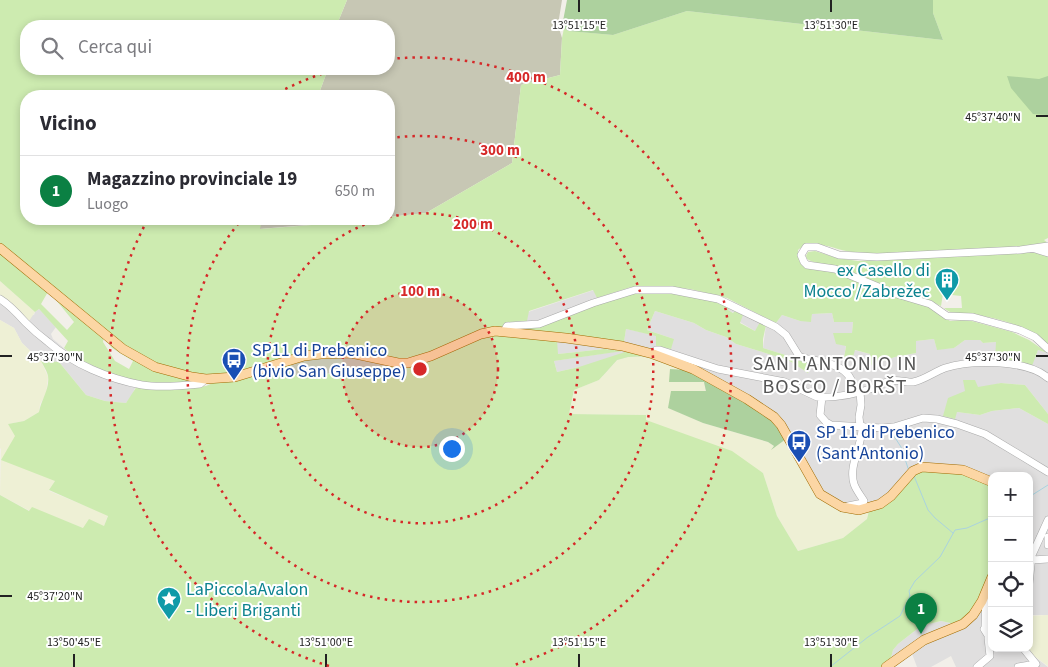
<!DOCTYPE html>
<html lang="it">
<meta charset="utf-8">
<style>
body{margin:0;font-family:"Source Sans 3",sans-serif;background:#f7f7f7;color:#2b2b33}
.controls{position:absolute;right:15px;bottom:15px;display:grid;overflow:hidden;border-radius:10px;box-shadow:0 2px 8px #0003}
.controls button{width:45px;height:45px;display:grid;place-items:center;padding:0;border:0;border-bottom:1px solid #e1e1e2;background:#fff;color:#2b2b33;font:25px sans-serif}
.you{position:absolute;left:451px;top:448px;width:18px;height:18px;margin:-12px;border:4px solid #fff;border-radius:50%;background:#1a73e8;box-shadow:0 0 0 8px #1a73e833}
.badge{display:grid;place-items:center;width:32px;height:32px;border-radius:50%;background:#0b8043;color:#fff;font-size:16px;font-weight:700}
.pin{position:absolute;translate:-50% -41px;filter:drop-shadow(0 1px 2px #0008)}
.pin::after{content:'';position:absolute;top:26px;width:18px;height:15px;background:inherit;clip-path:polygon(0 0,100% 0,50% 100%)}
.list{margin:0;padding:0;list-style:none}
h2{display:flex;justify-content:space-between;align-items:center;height:65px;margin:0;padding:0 20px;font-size:21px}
h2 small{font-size:16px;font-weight:400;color:#7c7c81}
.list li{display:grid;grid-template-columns:32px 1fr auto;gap:15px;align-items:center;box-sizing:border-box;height:70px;padding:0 20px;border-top:1px solid #e1e1e2}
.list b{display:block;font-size:19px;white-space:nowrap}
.list p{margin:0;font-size:16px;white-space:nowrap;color:#7c7c81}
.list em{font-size:16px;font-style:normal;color:#7c7c81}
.icon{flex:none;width:28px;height:28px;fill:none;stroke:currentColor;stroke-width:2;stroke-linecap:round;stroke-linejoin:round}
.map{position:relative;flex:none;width:1048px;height:667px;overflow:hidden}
.search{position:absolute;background:#fff;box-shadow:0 2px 8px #0003;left:20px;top:20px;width:375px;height:55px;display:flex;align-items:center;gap:12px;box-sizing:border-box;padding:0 18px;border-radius:20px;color:#7c7c81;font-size:19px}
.panel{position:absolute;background:#fff;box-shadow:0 2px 8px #0003;left:20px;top:90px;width:375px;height:135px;border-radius:20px}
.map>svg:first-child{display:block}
.residential{fill:#e0dfdf}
.construction{fill:#c7c7b4}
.farmland{fill:#eef0d5}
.grass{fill:#cdebb0}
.forest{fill:#add19e}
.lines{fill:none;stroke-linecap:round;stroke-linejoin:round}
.stream{stroke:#aad3df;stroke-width:1}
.minor-casing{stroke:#a9a9a9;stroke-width:8}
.major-casing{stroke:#a06b00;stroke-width:10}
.minor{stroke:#fff;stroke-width:7}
.major{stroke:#fcd6a4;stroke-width:9}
.ticks{fill:none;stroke:#222;stroke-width:2}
.ring{fill:none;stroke:#d62828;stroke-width:2.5;stroke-dasharray:2.5 5}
.labels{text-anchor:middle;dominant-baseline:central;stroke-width:4;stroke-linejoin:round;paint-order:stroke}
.culture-label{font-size:18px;fill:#0d838f;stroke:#fff;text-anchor:end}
.transit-label{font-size:18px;fill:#164399;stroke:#fff;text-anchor:start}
.quarter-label{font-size:20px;letter-spacing:1px;fill:#555;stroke:#fff}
.ticks-label{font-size:12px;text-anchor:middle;fill:#222;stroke:#fff;stroke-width:4;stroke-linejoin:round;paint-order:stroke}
.centre{fill:#d62828;stroke:#fff;stroke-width:2.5}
.ring-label{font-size:15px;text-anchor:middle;font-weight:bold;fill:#d62828;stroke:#fff;stroke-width:4;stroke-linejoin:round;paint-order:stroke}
</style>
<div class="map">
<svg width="1048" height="667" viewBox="0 0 1048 667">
<rect width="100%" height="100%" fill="#f2efe9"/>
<path class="residential" d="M594,290L600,304L515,329L570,334L624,342L626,329L674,339L647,330L655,311L694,323L706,330L726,337L736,344L788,360L808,373L811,363L763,348L766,325L755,331L740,322L734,313L727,310L733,301L776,323L782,315L800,321H811L812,314L832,313L834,322H853L852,333L846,345L844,358L854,350L870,354L871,365L895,357L916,353V341L934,339L937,349L954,348L965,340H980L983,343L996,342L1031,366L1038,350L1048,353V414L1025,385L1001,383L965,392L957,412L980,415L992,411L1019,408L1048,424V615H1029V476H992V485L880,507L830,505L786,439L579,367L557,372L554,361L620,351L604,349L558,354L505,325L528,312Z
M0,295L8,302L34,315L35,312L39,309L56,327L51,334L53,339L72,355L106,371L138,381L132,395L126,403L105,401L86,395L59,362L41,361L22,343L14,328L0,320Z
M992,567V648H1028L1031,654L1048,667H956L951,656L931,667H917L911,651L897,661L891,658L893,650L898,644L921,626L941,621L955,624L984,589Z"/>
<path class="construction" d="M347,0H562L558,25L562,38L560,75L521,85L512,163L426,213L389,217V96H318L328,69H389V26H338V22Z
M262,219H377L259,229Z
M338,355L395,365L364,367L321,375L297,377L290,364L312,358Z"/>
<path class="farmland" d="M0,281L35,312L29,321L0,295Z
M0,320L14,328L22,343L41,361L48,377L46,394L40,404L39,412L24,421L8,424L55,481L49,491L108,515L104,526L83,528L32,508L30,511L0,495L1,449L0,448Z
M648,356L687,370L669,382H704L706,392L669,408L703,423L768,442L774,446L772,448L786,439L823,500L869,511L867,519L843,538L798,551L777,516L763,473L646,420V415L569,414L574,390L599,380L617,360L628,357Z
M1048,615V666L1031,654L1028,648H1029V616Z"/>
<path class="grass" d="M0,0H347L338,22V26H26V69H328L318,96H26V219H262L260,229L389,219V217L426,213L512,163L521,85L560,75L562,38L564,28L569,31L613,35L687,11L943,40L933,13V0H1048V238L1044,240L1048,243L1026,246C995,248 964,250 933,252C907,254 879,256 852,252C834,250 813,237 798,250C798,270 806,267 822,269C828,270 833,272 838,274L935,309L942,316L950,321L968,320L1012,332L1029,340L1048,353L1038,350L1032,366L995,360L996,342L983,343L980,340H965L954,348L937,350L934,339L916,341V353L895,357L871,365L870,354L855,350L853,357L844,358L846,346L836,344L833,333H852L853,322H834L832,313L812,314L811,322L800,321L782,315L776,323L727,298L690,289L656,286L631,287L597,298L593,290L529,311L527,321L510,322L503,328L424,355L400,359L356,350L245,371L218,375L201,374L165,367L130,350L0,244Z
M815,251L837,258L858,261L1013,253H1037L1048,256V344C1026,326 997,317 969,314C958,312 953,316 944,308H962L961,296L943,294L941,306C928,299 916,299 903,295C882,288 862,275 841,268C830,264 817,265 807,259L806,256L808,252Z
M0,253L49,290L41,304L67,330L74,322L56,300L54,295L104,336L103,342L115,361L129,369L133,361L112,348L108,343V340L155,370L174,377L197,380C179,383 157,385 139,381C117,378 80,362 64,348L68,341L39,309L35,312L0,281Z
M668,292L710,299L729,307L728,310L733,313L736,310L743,315L740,323L755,331L760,322L766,325L763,339V348L811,363L808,373L788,360L736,344L726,337L706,330L694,323L655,311L647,330L674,339L671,349L656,346V336L626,329L624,342L570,334L514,329L633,293Z
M487,334L557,340L558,354L604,349L623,351L554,361L557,372L579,367L625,352H634L648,356L628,357L617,360L599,380L574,390L569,414L646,415V420L732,451L763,473L777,516L798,551L843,538L867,519L869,511L920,471L955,472L992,485V567L984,589L970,612L955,624L941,621L921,626L898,644L893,650L891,658L881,667H0V495L29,511L32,507L83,528L89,519L104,526L108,516L49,490L55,481L1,460L15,436L8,424L24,421L39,412C41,400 50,389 48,376C47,371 43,365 41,361L59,362L86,395L105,401L126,403L137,386L196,387L206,386L217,381L290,364L297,377L321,375L364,367L407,365Z
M963,380H975L978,387L1001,383L1025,385L1048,414V424L1019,408L992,411L980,415L957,412L955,419L943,416L948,398L965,391Z"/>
<path class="forest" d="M567,0H933V13L943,40L687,11L613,35L568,31L564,28L563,21Z
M1007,76L1039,79L1048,76V115L1033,114L1011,88Z
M670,369L687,370L700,376L771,418L786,439L771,450L774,446L768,442L703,423L668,408L671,391H706L704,382H669Z"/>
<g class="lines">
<path class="stream" d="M892,433L901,447L909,471
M914,476L928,510L935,518L953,533
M1029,497L1048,485
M830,667L868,637L900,616L910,596L909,591L915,581L940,557L955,530L967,528L992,517"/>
<defs>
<path id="minor" d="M1048,246L1020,250L877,257L839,255L817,247H806L801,255L804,262L807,265L835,269L893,293L930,304L947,316L973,317L1020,330L1035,337L1048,349
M1035,249L1048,253
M0,299C10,305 17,313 25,322C32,329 40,336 48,342C73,364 109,379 142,385C160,388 181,386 200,384L206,379
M504,331L507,326L539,324L593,303L635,290H672L718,299L776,327L786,335L799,356C806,360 812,359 819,361C838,365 854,372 854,393
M653,354L656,350H660L718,369L785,382L817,397C835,398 856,394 873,388C879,386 884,382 891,381C898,379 906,383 913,382C924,380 934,372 945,368C970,360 1027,359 1048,378
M860,391L861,405L859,417L860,426
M822,397L820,415L826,422L831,425L882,428L894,427L923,418L937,419L957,424L985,434L1048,472
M848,506L863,503L864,501C861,496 856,490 854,484C848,465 863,445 862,426
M1048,537V545
M1032,560L1048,559
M1029,584L1032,555L1048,520
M986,593L985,628L984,629L992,642
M1023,648L1036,664
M977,667L990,656L988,638
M1018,667L1036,664"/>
<path id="major" d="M0,248L123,349L155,367L192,377L206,379L235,377L304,356L321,354L351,353L398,363H408L431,356L481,334L495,331L566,338L622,346L653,354L693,369L747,399L774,417L781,425L820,494L842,507L859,510L880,504L891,496L913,471L922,467L963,470L992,482
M886,667L924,640L963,624L973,615L982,601L992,577"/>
</defs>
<use href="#minor" class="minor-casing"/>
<use href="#major" class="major-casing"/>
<use href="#minor" class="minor"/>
<use href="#major" class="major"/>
</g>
<path class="ticks" d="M579,0V12M831,0V12M1036,116H1048M0,356H12M1036,356H1048M0,596H12M74,654V667M326,654V667M579,654V667M831,654V667"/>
<circle cx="420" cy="369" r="78" fill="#d62828" fill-opacity=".12"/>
<g class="ring">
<circle cx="420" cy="369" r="78"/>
<path d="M389 217A155 155 0 1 1 381 219"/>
<path d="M390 138A233 233 0 1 1 242 219"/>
<path d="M329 666A311 311 0 0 1 147 221M272 96A311 311 0 0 1 337 69M390 59A311 311 0 0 1 511 666"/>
</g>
<defs>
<symbol id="building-pin" viewBox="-11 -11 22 30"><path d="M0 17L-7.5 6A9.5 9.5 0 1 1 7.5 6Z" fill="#0f9aa8" stroke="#fff"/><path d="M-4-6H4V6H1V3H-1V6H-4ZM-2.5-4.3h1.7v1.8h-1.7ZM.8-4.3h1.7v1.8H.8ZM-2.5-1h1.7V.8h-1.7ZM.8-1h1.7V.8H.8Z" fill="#fff"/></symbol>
<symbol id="bus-pin" viewBox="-11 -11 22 30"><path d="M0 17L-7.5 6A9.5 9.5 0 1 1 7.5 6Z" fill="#1a4fb4" stroke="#fff"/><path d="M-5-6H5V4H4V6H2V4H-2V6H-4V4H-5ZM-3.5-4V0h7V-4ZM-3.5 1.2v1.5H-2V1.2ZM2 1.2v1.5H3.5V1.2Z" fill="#fff"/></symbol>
<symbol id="sight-pin" viewBox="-11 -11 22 30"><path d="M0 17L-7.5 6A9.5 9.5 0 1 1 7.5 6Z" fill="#0f9aa8" stroke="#fff"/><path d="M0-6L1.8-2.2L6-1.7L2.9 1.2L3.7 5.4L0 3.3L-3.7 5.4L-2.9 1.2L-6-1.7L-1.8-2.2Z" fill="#fff"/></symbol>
</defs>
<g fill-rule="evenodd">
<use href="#building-pin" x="933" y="266" width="28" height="38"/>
<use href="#bus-pin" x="220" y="346" width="28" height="38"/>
<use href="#bus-pin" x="785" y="428" width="28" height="38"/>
<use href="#sight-pin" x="155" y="585" width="28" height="38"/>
</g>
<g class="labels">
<g class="culture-label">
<text x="930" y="270">ex Casello di<tspan x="930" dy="21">Mocco'/Zabrežec</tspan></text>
<text x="186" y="589" text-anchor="start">LaPiccolaAvalon<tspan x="186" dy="21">- Liberi Briganti</tspan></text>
</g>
<g class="transit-label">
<text x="252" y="350">SP11 di Prebenico<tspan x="252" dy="21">(bivio San Giuseppe)</tspan></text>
<text x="816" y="432">SP 11 di Prebenico<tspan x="816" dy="21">(Sant'Antonio)</tspan></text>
</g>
<g class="quarter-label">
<text x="835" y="364">SANT'ANTONIO IN<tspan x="835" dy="23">BOSCO / BORŠT</tspan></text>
</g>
</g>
<g class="ticks-label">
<text x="579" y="29">13°51'15"E</text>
<text x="831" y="29">13°51'30"E</text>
<text x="993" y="121">45°37'40"N</text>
<text x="55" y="361">45°37'30"N</text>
<text x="993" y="361">45°37'30"N</text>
<text x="55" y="600">45°37'20"N</text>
<text x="74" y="646">13°50'45"E</text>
<text x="326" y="646">13°51'00"E</text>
<text x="579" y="646">13°51'15"E</text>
<text x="831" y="646">13°51'30"E</text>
</g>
<circle cx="420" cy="369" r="8" class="centre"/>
<g class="ring-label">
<text x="526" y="82">400 m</text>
<text x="500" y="155">300 m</text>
<text x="473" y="229">200 m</text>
<text x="420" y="296">100 m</text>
</g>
</svg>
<div class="controls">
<button>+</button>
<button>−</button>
<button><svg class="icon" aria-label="locate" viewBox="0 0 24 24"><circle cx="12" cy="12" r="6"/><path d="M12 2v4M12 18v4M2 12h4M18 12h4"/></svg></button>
<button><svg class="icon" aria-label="layers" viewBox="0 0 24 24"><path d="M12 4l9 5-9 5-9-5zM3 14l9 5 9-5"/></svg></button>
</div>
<div class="you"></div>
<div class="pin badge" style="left:921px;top:634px">1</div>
<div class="search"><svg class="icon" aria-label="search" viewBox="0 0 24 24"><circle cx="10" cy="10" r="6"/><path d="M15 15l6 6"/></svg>Cerca qui</div>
<section class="panel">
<h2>Vicino<small></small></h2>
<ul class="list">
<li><span class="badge">1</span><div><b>Magazzino provinciale 19</b><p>Luogo</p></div><em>650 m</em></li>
</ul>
</section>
</div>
